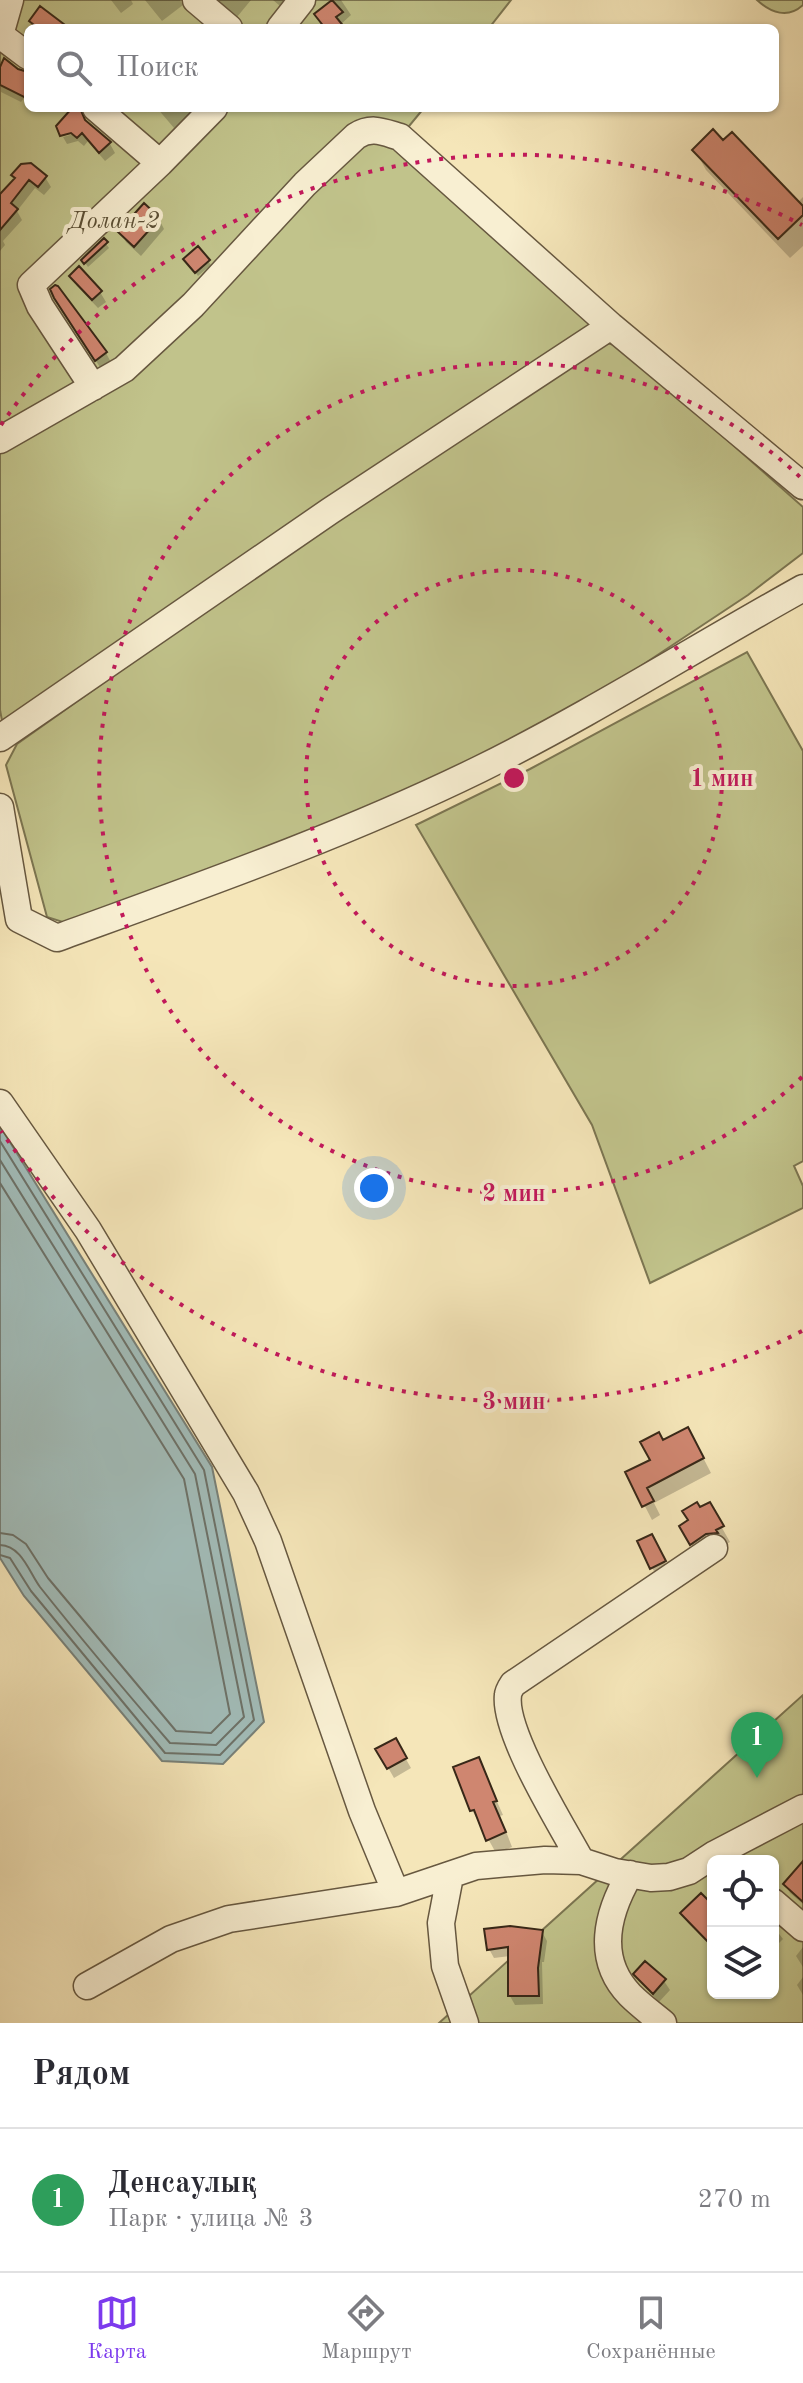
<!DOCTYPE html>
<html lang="ru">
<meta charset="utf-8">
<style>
body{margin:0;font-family:"Old Standard TT",serif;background:#f2f2f3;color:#2b2b33}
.controls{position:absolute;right:24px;bottom:24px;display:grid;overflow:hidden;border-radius:12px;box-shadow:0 2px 6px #0004}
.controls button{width:72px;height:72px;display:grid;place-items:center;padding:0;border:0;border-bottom:2px solid #e1e1e2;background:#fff;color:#2b2b33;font:40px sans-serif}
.you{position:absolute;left:374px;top:1188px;width:28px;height:28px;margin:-20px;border:6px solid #fff;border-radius:50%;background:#1a73e8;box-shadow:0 0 0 12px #1a73e833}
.badge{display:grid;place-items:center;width:52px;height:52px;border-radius:50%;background:#7c3aed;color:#fff;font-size:26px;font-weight:700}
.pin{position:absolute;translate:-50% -66px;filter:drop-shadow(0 2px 4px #0008)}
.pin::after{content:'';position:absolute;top:42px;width:28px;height:24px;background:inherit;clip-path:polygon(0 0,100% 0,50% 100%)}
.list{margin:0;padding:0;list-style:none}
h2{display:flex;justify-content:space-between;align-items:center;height:104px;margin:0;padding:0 32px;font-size:34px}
h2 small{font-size:26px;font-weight:400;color:#7c7c81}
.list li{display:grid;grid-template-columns:52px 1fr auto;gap:24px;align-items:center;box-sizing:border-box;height:144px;padding:0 32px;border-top:2px solid #e1e1e2}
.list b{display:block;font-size:30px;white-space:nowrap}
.list p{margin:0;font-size:26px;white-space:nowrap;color:#7c7c81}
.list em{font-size:26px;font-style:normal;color:#7c7c81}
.icon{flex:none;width:44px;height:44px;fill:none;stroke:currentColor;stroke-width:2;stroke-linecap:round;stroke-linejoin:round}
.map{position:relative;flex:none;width:803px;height:2023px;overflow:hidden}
.search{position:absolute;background:#fff;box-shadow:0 2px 6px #0004;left:24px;right:24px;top:24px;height:88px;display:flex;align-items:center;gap:20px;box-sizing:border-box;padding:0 28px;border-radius:12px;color:#7c7c81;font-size:30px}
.sheet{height:248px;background:#fff}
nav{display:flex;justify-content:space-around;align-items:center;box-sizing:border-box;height:112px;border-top:2px solid #e1e1e2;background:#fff;font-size:22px;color:#7c7c81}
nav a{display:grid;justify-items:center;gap:4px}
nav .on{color:#7c3aed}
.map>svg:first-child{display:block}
.green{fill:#c1c38b;stroke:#7c7652;stroke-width:2;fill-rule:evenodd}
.water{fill:#a2bdba;stroke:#788179;stroke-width:2}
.shadow{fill:#0003}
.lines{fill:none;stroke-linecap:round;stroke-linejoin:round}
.shore{stroke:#6d7269;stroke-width:2}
.building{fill:#cf8670;stroke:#382818;stroke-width:2}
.minor-casing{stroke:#675840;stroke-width:29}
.minor{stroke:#f8efd2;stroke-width:26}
.ring{fill:none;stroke:#c2185b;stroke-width:4;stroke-dasharray:4 8}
.labels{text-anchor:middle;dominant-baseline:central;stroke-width:8;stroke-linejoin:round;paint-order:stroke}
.park-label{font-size:24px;font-style:italic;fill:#5a4f35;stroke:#f8efd2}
.centre{fill:#c2185b;stroke:#f8efd2;stroke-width:4}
.ring-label{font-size:24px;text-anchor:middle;font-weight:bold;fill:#c2185b;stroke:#f8efd2;stroke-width:8;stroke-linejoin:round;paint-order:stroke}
</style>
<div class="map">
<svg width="803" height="2023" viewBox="0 0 803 2023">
<rect width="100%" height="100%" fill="#f5e6b9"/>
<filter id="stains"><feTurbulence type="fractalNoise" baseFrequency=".0025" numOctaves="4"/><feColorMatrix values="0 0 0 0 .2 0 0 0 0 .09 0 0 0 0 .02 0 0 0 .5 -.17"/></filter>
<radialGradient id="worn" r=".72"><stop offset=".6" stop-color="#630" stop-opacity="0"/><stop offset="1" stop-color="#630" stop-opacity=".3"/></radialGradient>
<path class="green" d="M0,0H511L489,28H28V108H424L400,137L376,130L193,305L0,440Z
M757,0H803V5C788,19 771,13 757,0Z
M378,135L593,315L586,332L3,726L0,710V444L126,371L322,176Z
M607,343L622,347L803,507V553L748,595L576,709L448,777L72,925L47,917L6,765L17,744L281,557Z
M747,652L803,751V1161L794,1166L803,1186V1208L650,1283L592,1125L416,825L530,769Z
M803,1695V2023H439ZM713,1861H773V1993H713Z"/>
<path class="water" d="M0,1126L212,1467L264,1722L223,1764L162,1761L24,1596L0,1558Z"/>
<path class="shadow" d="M111,0H131L133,4L121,13Z
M145,0H180L183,5L162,21Z
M217,0H251L237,17Z
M273,0H296L286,11Z
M341,0L351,15L340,25L342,28H326L331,3L330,1Z
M0,72L28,73V93L21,102L1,92Z
M74,108H83L86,113L85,122L110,144L115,153L105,161L88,141L84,146L78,141L67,144L63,137L81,132Z
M157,108H192L197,117L187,127L182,121L174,128Z
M723,143L797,203L803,197V246L790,258L706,170L695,150Z
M45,177L51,187L44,195L35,188L17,211L22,220L3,241L5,245L0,251V198L16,179Z
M159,219L164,229L141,256L126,242L121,232Z
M104,241L109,248L88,267L83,260Z
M208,261L211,265L198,276L188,263Z
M71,276L100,292L106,302L98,308L77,286Z
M57,287L106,353L114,368L105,375L66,314Z
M662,1443L696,1444L711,1473L654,1503L660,1515L652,1520L628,1473L652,1460Z
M709,1505L730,1542L700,1559L681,1527Z
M657,1546L669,1572L658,1577L652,1568Z
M395,1740L411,1768L394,1778L378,1750Z
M478,1759L503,1815L500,1816L512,1847L496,1853L472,1810Z
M803,1876V1904L790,1893L785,1884Z
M713,1908V1948L688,1923L682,1913Z
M773,1926L783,1939L773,1949Z
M542,1932L547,1941L544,1962H542L543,2004L515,2005L510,1996V1956L494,1958L489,1949Z
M803,1947V1967L796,1956Z
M636,1974L664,1981L670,1990L659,2002L642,1984Z
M803,1977V1995L797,1985Z"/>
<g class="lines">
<path class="shore" d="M0,1141L204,1470L254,1720L220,1755L165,1753L31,1591L10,1558L0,1555
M0,1160L195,1474L244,1717L216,1745L170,1743C126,1692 82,1640 40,1587C29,1572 22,1546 0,1545
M0,1183L184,1479L230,1714L211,1733L176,1731L48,1578L26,1544L13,1535L0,1533"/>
</g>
<path class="building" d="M332,0L343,12L336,17L345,28H325L314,14Z
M40,6L69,28H38L29,21Z
M4,58L18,69L28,72V99L0,85V67Z
M72,108H80L85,120L111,142L99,153L82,133L77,138L71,133L60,136L56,126Z
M713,129L723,140L732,132L803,206V215L778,239L692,150Z
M31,163L47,176L38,187L29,180L11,203L18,209L0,230V194L15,178L11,175L21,164Z
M144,203L160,218L134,247L118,232Z
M104,238L108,242L84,264L81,260Z
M198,246L210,260L195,273L183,259Z
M79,266L102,291L92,300L69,276Z
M55,285L58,286L107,352L95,361L54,298L50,289Z
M688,1427L704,1458L647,1488L654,1501L642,1507L625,1472L650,1460L640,1442L659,1432L663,1440Z
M697,1502L700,1507L710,1502L724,1526L716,1530L718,1533L706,1534L690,1545L679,1526L688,1520L682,1511Z
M652,1534L666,1561L650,1569L637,1541Z
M396,1738L407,1758L387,1769L375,1749Z
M479,1757L497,1801L493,1802L506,1832L486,1841L474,1810L470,1811L453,1767Z
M803,1861V1902L783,1884Z
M701,1893L713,1905V1947L680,1913Z
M510,1926L543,1930L538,1968L539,1996H508V1947L487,1950L484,1929Z
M645,1961L666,1979L653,1994L633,1974Z"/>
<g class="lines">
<defs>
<path id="minor" d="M196,0L229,28
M280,28L302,0
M0,35L10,0
M0,35L28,56
M96,108L160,163
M93,387L40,306L31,285L160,163L214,108
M0,440L124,369L193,305L305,184L356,136C372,126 383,132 400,137L611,326L803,486
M0,738L330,511L611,326
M0,807L19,919L57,938C200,886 343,836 480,769C591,714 695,648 803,588
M0,1103L88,1230L246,1493L268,1541L362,1811L396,1893
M581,1861C562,1826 503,1732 508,1695C508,1692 511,1687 513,1684L714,1548
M630,1874C607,1913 595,1959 630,1995C640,2005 652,2014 663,2023
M450,1876L441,1923L445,1966L465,2023
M773,1902L803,1928
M87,1986L171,1939L229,1919L396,1893L476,1866L545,1860L581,1861L615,1872L651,1878L669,1877L689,1871L715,1854L803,1808"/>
</defs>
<use href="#minor" class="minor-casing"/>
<use href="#minor" class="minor"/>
</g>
<g class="ring">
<circle cx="514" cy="778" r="208"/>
<path d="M802 1077A415 415 0 1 1 802 479"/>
<path d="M802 1331A623 623 0 0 1 1 1131M1 425A623 623 0 0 1 802 225"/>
</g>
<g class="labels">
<g class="park-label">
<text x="114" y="222">Долан-2</text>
</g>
</g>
<circle cx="514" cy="778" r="12" class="centre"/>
<g class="ring-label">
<text x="722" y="786">1 мин</text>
<text x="514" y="1201">2 мин</text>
<text x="514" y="1409">3 мин</text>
</g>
<rect width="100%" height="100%" filter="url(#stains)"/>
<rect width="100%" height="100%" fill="url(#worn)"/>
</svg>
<div class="controls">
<button><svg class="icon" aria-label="locate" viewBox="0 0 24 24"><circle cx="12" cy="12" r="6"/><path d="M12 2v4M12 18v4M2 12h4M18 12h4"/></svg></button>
<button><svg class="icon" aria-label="layers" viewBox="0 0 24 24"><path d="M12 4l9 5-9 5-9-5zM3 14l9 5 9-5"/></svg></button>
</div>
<div class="you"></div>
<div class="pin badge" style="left:757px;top:1778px;background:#2e9e5b">1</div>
<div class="search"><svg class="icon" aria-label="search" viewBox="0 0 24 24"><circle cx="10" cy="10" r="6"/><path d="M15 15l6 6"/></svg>Поиск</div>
</div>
<section class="sheet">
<h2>Рядом<small></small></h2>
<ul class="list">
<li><span class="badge" style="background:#2e9e5b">1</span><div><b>Денсаулық</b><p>Парк · улица № 3</p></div><em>270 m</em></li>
</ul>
</section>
<nav>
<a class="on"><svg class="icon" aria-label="map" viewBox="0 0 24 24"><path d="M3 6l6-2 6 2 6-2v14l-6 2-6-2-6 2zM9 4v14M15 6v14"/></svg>Карта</a>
<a><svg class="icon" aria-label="directions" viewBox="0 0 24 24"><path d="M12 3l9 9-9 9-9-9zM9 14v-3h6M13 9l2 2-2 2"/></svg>Маршрут</a>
<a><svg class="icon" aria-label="saved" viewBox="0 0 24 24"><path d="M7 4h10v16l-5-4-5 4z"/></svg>Сохранённые</a>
</nav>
